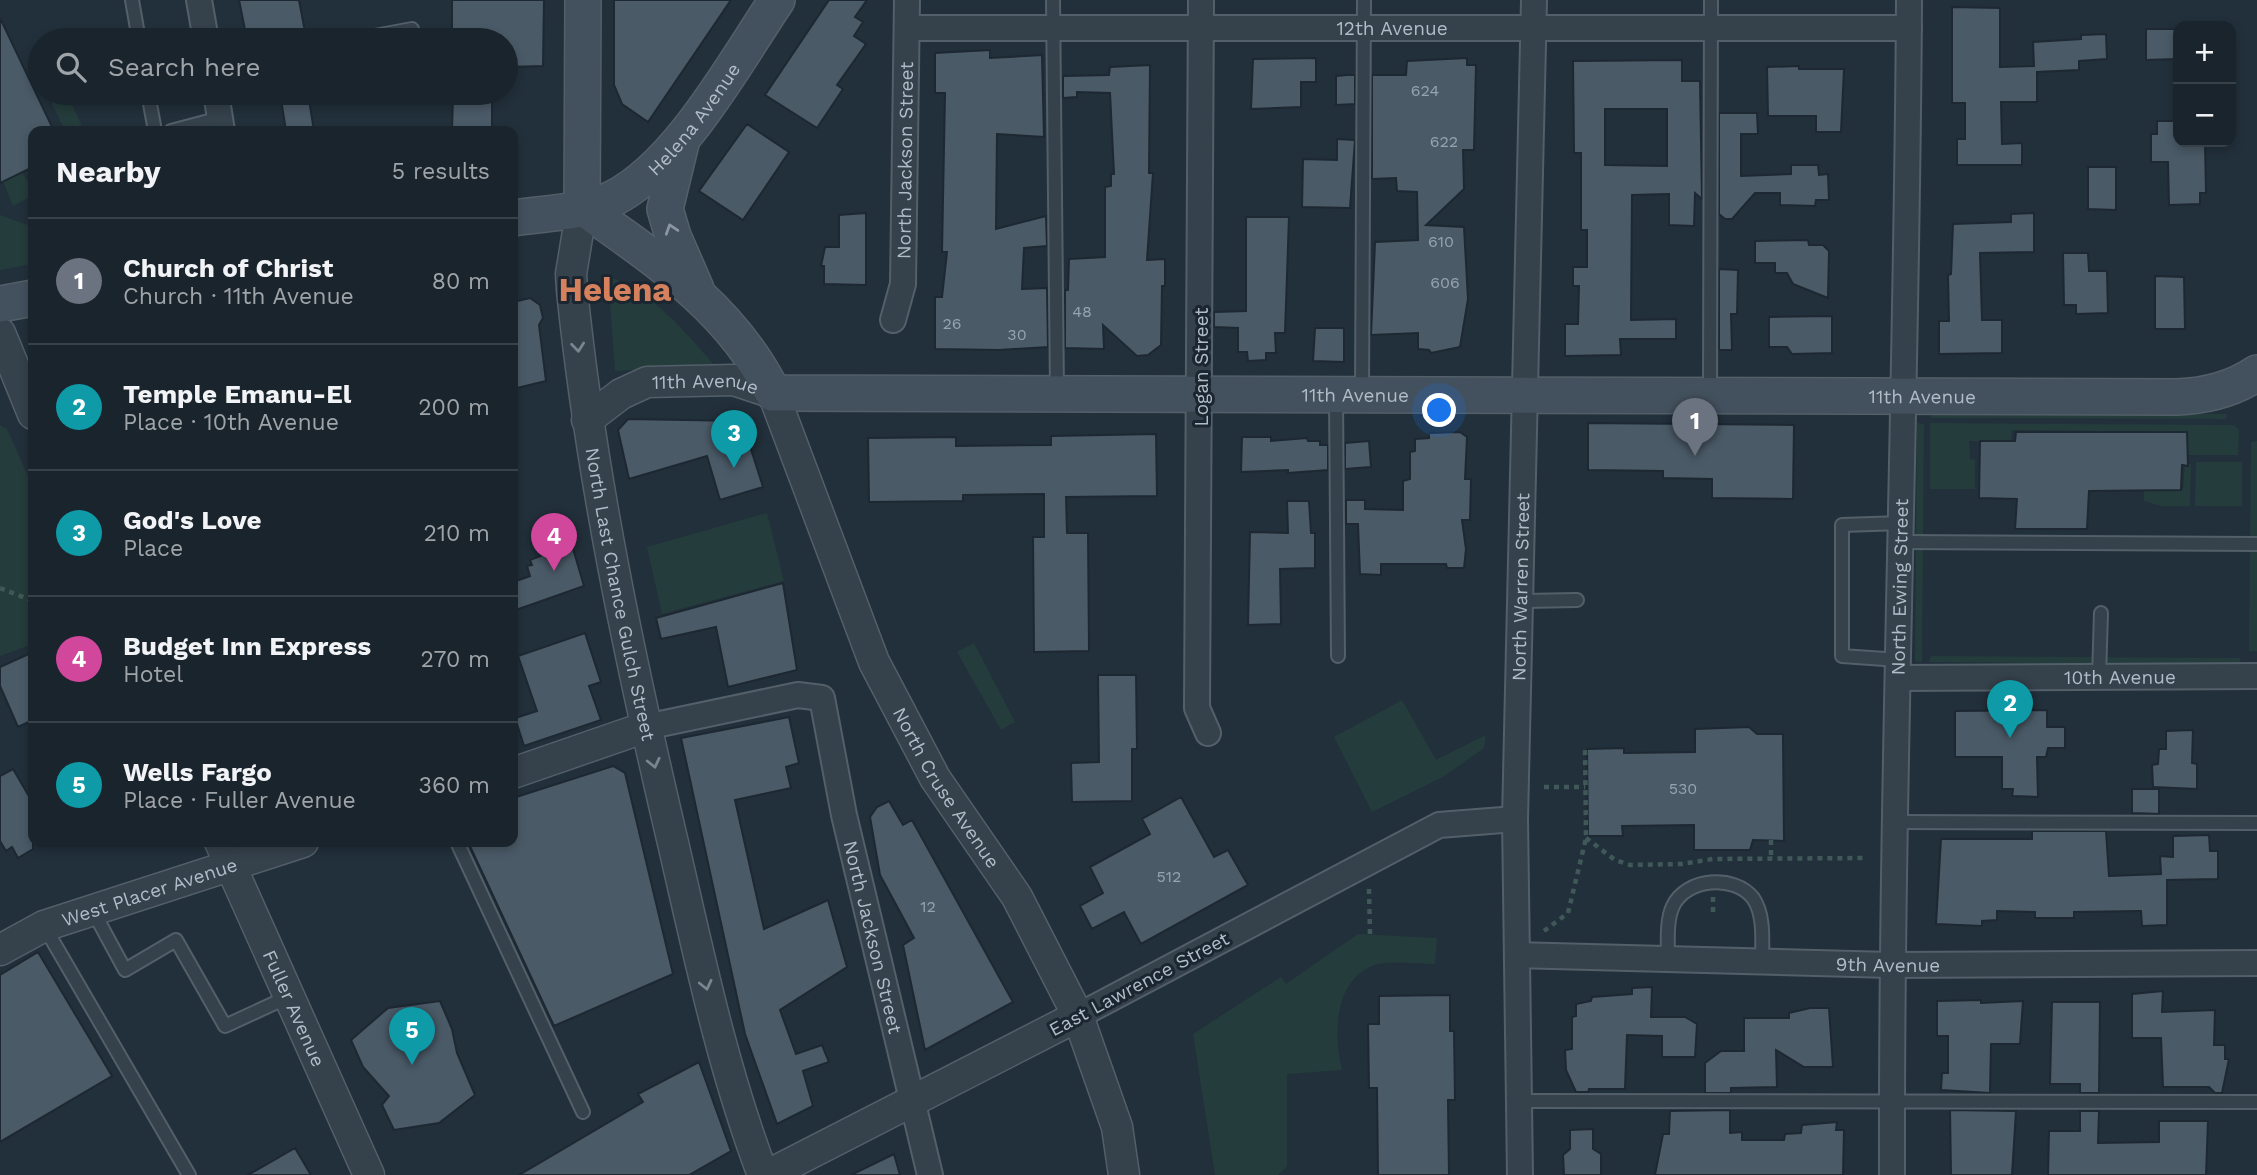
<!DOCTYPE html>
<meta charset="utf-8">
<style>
body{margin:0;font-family:"Work Sans",sans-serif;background:#273038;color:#f1f3f6}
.controls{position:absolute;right:21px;top:21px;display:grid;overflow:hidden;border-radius:14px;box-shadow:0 4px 10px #0003}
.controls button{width:63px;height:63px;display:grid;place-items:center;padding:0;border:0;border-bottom:2px solid #384148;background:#1a242c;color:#f1f3f6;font:35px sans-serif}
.you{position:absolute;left:1440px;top:411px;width:24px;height:24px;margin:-18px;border:5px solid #fff;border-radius:50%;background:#1a73e8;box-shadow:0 0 0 10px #1a73e833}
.badge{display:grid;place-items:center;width:46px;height:46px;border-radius:50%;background:#8bbbb9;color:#fff;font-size:23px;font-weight:700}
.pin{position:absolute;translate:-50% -58px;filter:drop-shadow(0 2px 4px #0008)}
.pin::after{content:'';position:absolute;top:37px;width:24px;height:21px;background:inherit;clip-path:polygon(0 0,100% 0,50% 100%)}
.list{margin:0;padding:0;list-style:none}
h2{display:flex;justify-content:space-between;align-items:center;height:91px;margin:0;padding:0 28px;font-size:30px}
h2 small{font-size:23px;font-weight:400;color:#9fa4a9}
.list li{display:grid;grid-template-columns:46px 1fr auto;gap:21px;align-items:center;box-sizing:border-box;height:126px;padding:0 28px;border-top:2px solid #384148}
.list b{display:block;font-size:26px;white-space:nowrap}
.list p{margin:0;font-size:23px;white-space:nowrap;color:#9fa4a9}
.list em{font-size:23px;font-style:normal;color:#9fa4a9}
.icon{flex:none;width:38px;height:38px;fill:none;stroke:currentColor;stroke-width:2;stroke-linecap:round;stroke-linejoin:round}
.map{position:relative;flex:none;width:2257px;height:1175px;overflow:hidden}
.search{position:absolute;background:#1a242c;box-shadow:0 4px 10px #0003;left:28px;top:28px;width:490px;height:77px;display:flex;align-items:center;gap:18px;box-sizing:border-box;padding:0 24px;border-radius:38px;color:#9fa4a9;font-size:26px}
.panel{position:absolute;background:#1a242c;box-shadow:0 4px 10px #0003;left:28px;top:126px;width:490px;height:721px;border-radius:14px}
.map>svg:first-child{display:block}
.green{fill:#243c3b}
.building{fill:#4a5a67;stroke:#1d2832;stroke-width:2;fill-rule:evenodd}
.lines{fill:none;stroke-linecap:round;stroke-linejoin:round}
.service-casing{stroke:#535f69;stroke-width:16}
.minor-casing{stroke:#535f69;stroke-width:28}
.tertiary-casing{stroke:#535f69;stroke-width:33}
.secondary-casing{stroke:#535f69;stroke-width:38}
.path{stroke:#415858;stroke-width:4.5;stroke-dasharray:5 5;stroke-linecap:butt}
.service{stroke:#35414b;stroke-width:12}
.minor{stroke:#35414b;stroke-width:24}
.tertiary{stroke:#35414b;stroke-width:30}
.secondary{stroke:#43515e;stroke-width:35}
.oneway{stroke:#8a97a2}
.oneway2{stroke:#79858f}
.labels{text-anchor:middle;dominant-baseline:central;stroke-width:6;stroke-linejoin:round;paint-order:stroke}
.number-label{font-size:16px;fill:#96a4af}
.street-label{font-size:19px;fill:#b0bcc7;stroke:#1b2630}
.town-label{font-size:33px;font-weight:bold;fill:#d6815d;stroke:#1b2630}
</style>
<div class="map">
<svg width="2257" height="1175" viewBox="0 0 2257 1175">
<rect width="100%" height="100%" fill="#22303b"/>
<path class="green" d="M47,93H67L84,131H65Z
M22,172L33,190V204L28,198L13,206L3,181Z
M0,215L33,227V264L0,270Z
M608,277C648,287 689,336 715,366L615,371Z
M1932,413L2227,414L2226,419L1930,418Z
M1917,423L1924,424L1922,662L1915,661Z
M1930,423L2234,425L2239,430L2238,455H2188V464H2191L2190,506H2161L2144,501V490H2183L2187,432L2012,430L2011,441H1969L1970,459L1975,460V489H1930Z
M0,425L7,429L33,487V644L0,656Z
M2257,441V651H2249L2251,442Z
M2196,462H2242V506H2195Z
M767,513L784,581L662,614L647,547Z
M974,643L1015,722L1001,730L957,652Z
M1931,656L2240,658V665L1929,662Z
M1402,700L1436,760L1486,735L1484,748L1443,777L1372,812L1334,737Z
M1358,934L1437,938L1435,964C1417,964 1392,960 1375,965C1334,979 1333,1034 1342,1070L1287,1074V1166L1278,1175H1215L1193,1034L1281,977L1286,984Z"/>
<path class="building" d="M239,0H299L306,37L247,40Z
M452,0H544L543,66L506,67V40H452Z
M614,0H731L648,122L622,104L614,85Z
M829,0H867L855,17L863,22L854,36L866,44L837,85L843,89L817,128L765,95Z
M1952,7L2000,8V67L2034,66L2033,42L2081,39V35L2106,34L2107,59L2079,61V70L2037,72V102H2001L2002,144L2022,143V165H1957V139H1965V103H1952Z
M0,18L54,131H33V167L0,183Z
M2146,29H2178V59L2146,60Z
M990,50V58L1042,55L1044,137L997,134L996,229L1046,216L1047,246L1024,248L1022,289L1047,288L1048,347L999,350L935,349V297H942L947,252H942L945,93H935V53Z
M1316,58V82H1301V107L1251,109L1253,59Z
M1467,58V65H1476L1474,150H1463L1464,189L1426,225L1464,227L1468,299L1460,347L1431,353L1429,350L1418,349V333L1371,335L1375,242L1418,240L1417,192L1397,191L1396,178L1372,179V75H1406L1407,61Z
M1682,60V81H1700L1702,199L1695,193L1694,226L1669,225V194L1632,195L1631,320L1676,319V339H1620L1621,355L1565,356V324H1578L1579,286H1573V267H1587V230H1581V153H1574L1573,61ZM1605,109H1667V166L1605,165Z
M1150,65L1149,173H1153L1147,260L1165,259V286H1162L1161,345L1148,355L1137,356L1103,325L1104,349L1065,348V290H1068L1069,259L1105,257V187L1111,186V174H1114L1110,93L1077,92V97L1063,98V76L1109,75L1110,67Z
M1799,66V69H1844L1841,132H1816V116H1768L1767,67Z
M1347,75H1355V104L1336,105V76Z
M280,93H308L314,131H286Z
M453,93H492V131H452Z
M1719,113H1757L1758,134H1741V176L1791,174V165H1818L1819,175L1828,174L1829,200H1816L1815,206L1780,205V193H1755L1732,219H1725L1719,214Z
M2157,121H2178V142H2205L2206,193H2200V204L2169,205L2168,162H2151V134H2157Z
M747,124L789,152L743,220L699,191Z
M1337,139L1355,140L1350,208L1302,207L1303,159L1337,160Z
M2088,167H2116V210L2088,209Z
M866,213V285L824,284V266H821L825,247H839V215Z
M2034,213V252L1980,253L1982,320H2002V353L1939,354V321H1949L1948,275L1951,274L1953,224L2011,222V214Z
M1246,217H1289L1285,333H1275L1276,353H1266V360L1248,361L1247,352H1238V328L1214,327V312L1246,311Z
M1808,240L1809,245H1823L1829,251L1828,298L1793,284L1787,273H1775V263H1755V241Z
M2063,253H2088L2089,271H2107L2108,313L2076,314V305H2064Z
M1719,269L1738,270L1737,314H1731L1732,350H1719Z
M2155,276L2184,277L2185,329H2155Z
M530,298L540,305L543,318L539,325L546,381L513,389V302Z
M1832,316V353L1792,354L1787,347H1769V317Z
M1315,328H1344V362L1313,361Z
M628,419L742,421L763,487L720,500L707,456L629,479L618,430Z
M1588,423L1794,425L1793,499L1712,498V479L1663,478V471L1588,470Z
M1460,432L1467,437L1465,479H1471L1470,520H1462L1466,549L1464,568H1447L1446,564H1381V575L1360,574L1358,524H1346V500H1365V509L1403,510V481L1410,479V452L1415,451V439L1429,438V433Z
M2016,432H2187L2188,466L2182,465L2181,490L2089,491L2087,529H2015L2017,499L1979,498L1980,441H2015Z
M1156,434L1157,496L1066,497L1067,533H1088L1089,651L1034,652L1033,537H1044V494L963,495V501L869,502L868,438L956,437V446L1051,445V436Z
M1242,437H1271V441L1307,438L1308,441H1320V445H1328V470L1288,473V470L1241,472Z
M1369,441L1371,467L1345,469V443Z
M1287,501H1309L1311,533H1315V568L1280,569L1281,624L1248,625L1250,532L1288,533Z
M566,525L584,586L513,611V582L530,576L527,566L532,565L530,560L543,555L542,552L549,550L548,545L553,543L549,530Z
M783,583L797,670L728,687L716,627L661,639L656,618Z
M585,633L601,682L589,686L601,720L524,746L515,718L537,711L518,656Z
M33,652V720L18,727L0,686V667Z
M1098,675H1136L1137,749H1132V801L1072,802L1071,763L1099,762Z
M2047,710V727H2065V748H2048L2046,757H2037L2038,797L2012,796L2013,789H2002V757H1955V711Z
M789,717L799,763L786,767L791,788L735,800L764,929L828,900L847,967L780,1010L796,1054L822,1045L829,1062L803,1071L813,1106L777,1124L745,1034L681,738Z
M1749,727L1757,734H1783L1784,841L1753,840L1750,850H1694V825L1622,826L1623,836H1588L1587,749L1624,748V753L1695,752V729Z
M2193,730L2192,763L2197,764V789L2153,787L2152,765L2158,764L2159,749H2166V731Z
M613,766L625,773L673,974L554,1026L468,842H513V798Z
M13,769L33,803V849L18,858L12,847L6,851L0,841V776Z
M2132,789H2159V814L2132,813Z
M1181,797L1214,857L1228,850L1248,885L1141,944L1124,912L1092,929L1080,906L1103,893L1090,867L1150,834L1142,819Z
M889,801L903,825L912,820L1013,1002L925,1050L903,945L914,938L880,875L870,817L877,807Z
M2032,831H2106L2109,876L2161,874L2160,856L2173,857V836L2209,835L2210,851H2218V879L2167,880V925L2142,926L2141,911L2074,912V918H2035V912L1997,911V920L1982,921V926L1936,924L1941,839H2032Z
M38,952L112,1076L0,1142V975Z
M1652,987L1651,1017H1685L1697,1024L1695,1057H1662V1036L1627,1035L1625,1089H1589L1588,1092H1576L1566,1070L1565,1050L1572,1049V1017L1576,1016V1004L1591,1001L1592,997L1632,994V988Z
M2163,991L2162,1012L2215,1010L2214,1045H2225V1059H2229L2222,1093H2215L2209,1087H2163L2161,1038H2132V994Z
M1450,995V1031H1454L1455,1100H1448L1449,1175H1378L1377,1088H1369L1368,1024H1379V996Z
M1981,1000V1003L2023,1001L2020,1044H1991L1990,1093L1941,1090L1942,1073H1948V1036H1937V1001Z
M440,1001L452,1029L457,1053L475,1095L439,1123L394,1130L382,1105L389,1096L363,1067L351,1040L388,1008Z
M2052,1002H2100L2099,1093H2080V1084H2050Z
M1810,1008H1829L1833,1067H1804L1776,1050L1777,1087L1731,1088V1093H1705V1063L1721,1051H1744V1018H1789V1013Z
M699,1062L731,1151L689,1175H519L643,1102L638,1094Z
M1730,1110V1133L1742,1132V1140H1784L1785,1134L1801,1133L1802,1125L1837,1122L1836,1130H1844L1843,1175H1655L1663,1134H1669L1670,1111Z
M1950,1110L2016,1111L2012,1175H1951Z
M2080,1111H2099L2098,1143L2159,1142V1121H2208L2206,1175H2048L2049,1131H2080Z
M1593,1129V1149L1601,1154V1175H1564L1563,1155L1570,1149V1130Z
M295,1148L311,1175H248Z
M894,1154L900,1175H851Z"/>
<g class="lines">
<defs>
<path id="service" d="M132,0L139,40
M1053,0L1057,392
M353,40L412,29
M148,93L155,131
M171,131L220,118
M1362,392L1364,0
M1710,395L1711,0
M1336,396L1338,656
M1902,542L2257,544
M1520,601L1577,600
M1899,660L1842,656V525L1902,523
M2099,677L2101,613
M1895,822L2257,823
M457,842L583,1112
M93,911L125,970L176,940L225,1026L290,996
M44,926L189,1175
M1668,960C1668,944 1666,920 1673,906C1686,878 1734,874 1753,898C1765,915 1762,942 1762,962
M1520,1101L2257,1102"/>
<g id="minor">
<path d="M199,0L206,40"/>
<path d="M1201,0L1197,708L1208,733"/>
<path id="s1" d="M907,28H1909"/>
<path d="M216,93L222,131"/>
<path id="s2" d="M893,320L903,284L907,0"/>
<path id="s3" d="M1898,678L2257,676"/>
<path id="s4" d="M646,727L798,695L822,698L844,815L930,1175"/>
<path id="s5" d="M1519,955L1891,965L2257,963"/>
<path d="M1078,1016L1439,825L1515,819"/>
<path id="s6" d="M1520,1175L1515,819L1534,0"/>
<path id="s7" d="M1892,1175C1891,783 1907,392 1909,0"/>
</g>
<g id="tertiary">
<path id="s8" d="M582,207L571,274L572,290C591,477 630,660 673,843C699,955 722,1067 763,1175"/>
<path d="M0,333L33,414"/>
<path id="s9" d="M587,420L621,394L647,382L734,380L773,393L874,662L935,778L1017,897L1078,1016L1117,1127L1124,1175"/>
<path d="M513,773L646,727"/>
<path id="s10" d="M220,842L369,1175"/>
<path id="s11" d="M0,950L44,926L303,842"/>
<path d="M768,1175L1078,1016"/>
</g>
<g id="secondary">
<path d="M681,143L665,209L673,236L696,289"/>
<path id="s12" d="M582,207C657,260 732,309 773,393L2177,397C2206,396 2232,390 2257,373"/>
<path d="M582,207L583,0"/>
<path id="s13" d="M513,218C544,213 584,213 612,199C679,166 735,62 777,0"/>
<path d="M0,304L33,298"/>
</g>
</defs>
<use href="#service" class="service-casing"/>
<use href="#minor" class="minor-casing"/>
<use href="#tertiary" class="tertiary-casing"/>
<use href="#secondary" class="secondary-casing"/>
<path class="path" d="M0,588L33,601
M1544,787H1585
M1586,838L1615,860L1630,865L1681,864L1713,859L1867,858
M1771,840V858
M1369,889L1370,934
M1713,912V896
M1544,931L1568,913L1586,838L1585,747"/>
<use href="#service" class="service"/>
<use href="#minor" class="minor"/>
<use href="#tertiary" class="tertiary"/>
<use href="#secondary" class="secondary"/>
</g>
<defs><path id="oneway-chevron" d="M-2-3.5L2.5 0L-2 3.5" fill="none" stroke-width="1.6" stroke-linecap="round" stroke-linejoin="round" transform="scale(1.75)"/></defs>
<use class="oneway" href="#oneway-chevron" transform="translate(671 229) rotate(-108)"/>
<g class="oneway2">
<use href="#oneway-chevron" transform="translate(578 347) rotate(84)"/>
<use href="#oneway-chevron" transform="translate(654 763) rotate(77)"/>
<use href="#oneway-chevron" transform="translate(706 985) rotate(77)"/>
</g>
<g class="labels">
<g class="number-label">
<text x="1425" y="90">624</text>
<text x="1444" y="141">622</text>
<text x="1441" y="241">610</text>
<text x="1445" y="282">606</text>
<text x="1082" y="311">48</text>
<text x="952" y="323">26</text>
<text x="1017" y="334">30</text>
<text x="1683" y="788">530</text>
<text x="1169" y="876">512</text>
<text x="928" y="906">12</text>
</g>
<g class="street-label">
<text stroke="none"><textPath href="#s1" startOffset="485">12th Avenue</textPath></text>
<text stroke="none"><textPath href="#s13" startOffset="217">Helena Avenue</textPath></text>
<text stroke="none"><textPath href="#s2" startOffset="161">North Jackson Street</textPath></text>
<text transform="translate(1201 367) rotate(-90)">Logan Street</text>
<text stroke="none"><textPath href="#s9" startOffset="130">11th Avenue</textPath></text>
<text stroke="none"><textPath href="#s12" startOffset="852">11th Avenue</textPath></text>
<text stroke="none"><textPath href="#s12" startOffset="1419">11th Avenue</textPath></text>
<text stroke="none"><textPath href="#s6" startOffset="588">North Warren Street</textPath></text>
<text stroke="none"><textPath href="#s7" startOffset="588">North Ewing Street</textPath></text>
<text stroke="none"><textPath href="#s8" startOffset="392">North Last Chance Gulch Street</textPath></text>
<text stroke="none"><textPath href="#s3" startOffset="222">10th Avenue</textPath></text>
<text stroke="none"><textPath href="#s9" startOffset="632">North Cruse Avenue</textPath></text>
<text stroke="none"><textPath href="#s11" startOffset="161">West Placer Avenue</textPath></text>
<text stroke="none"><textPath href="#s4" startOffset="424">North Jackson Street</textPath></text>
<text stroke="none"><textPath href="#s5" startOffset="369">9th Avenue</textPath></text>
<text transform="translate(1139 984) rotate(-28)">East Lawrence Street</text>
<text stroke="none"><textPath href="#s10" startOffset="182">Fuller Avenue</textPath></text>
</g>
<g class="town-label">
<text x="615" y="289">Helena</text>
</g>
</g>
</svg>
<div class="controls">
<button>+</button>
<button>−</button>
</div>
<div class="you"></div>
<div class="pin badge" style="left:1695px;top:456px;background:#6b7280">1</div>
<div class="pin badge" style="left:2010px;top:738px;background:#0f9aa8">2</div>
<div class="pin badge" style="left:734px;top:468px;background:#0f9aa8">3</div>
<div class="pin badge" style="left:554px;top:571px;background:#d1479c">4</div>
<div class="pin badge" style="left:412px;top:1065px;background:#0f9aa8">5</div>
<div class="search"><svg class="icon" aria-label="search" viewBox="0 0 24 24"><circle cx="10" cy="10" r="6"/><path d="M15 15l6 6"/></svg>Search here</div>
<section class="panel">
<h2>Nearby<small>5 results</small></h2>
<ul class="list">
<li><span class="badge" style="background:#6b7280">1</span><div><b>Church of Christ</b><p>Church · 11th Avenue</p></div><em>80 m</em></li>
<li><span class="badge" style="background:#0f9aa8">2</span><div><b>Temple Emanu-El</b><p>Place · 10th Avenue</p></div><em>200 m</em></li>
<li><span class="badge" style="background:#0f9aa8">3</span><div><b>God's Love</b><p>Place</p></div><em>210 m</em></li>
<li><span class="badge" style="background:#d1479c">4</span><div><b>Budget Inn Express</b><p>Hotel</p></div><em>270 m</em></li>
<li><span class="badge" style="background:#0f9aa8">5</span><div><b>Wells Fargo</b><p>Place · Fuller Avenue</p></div><em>360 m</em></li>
</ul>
</section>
</div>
